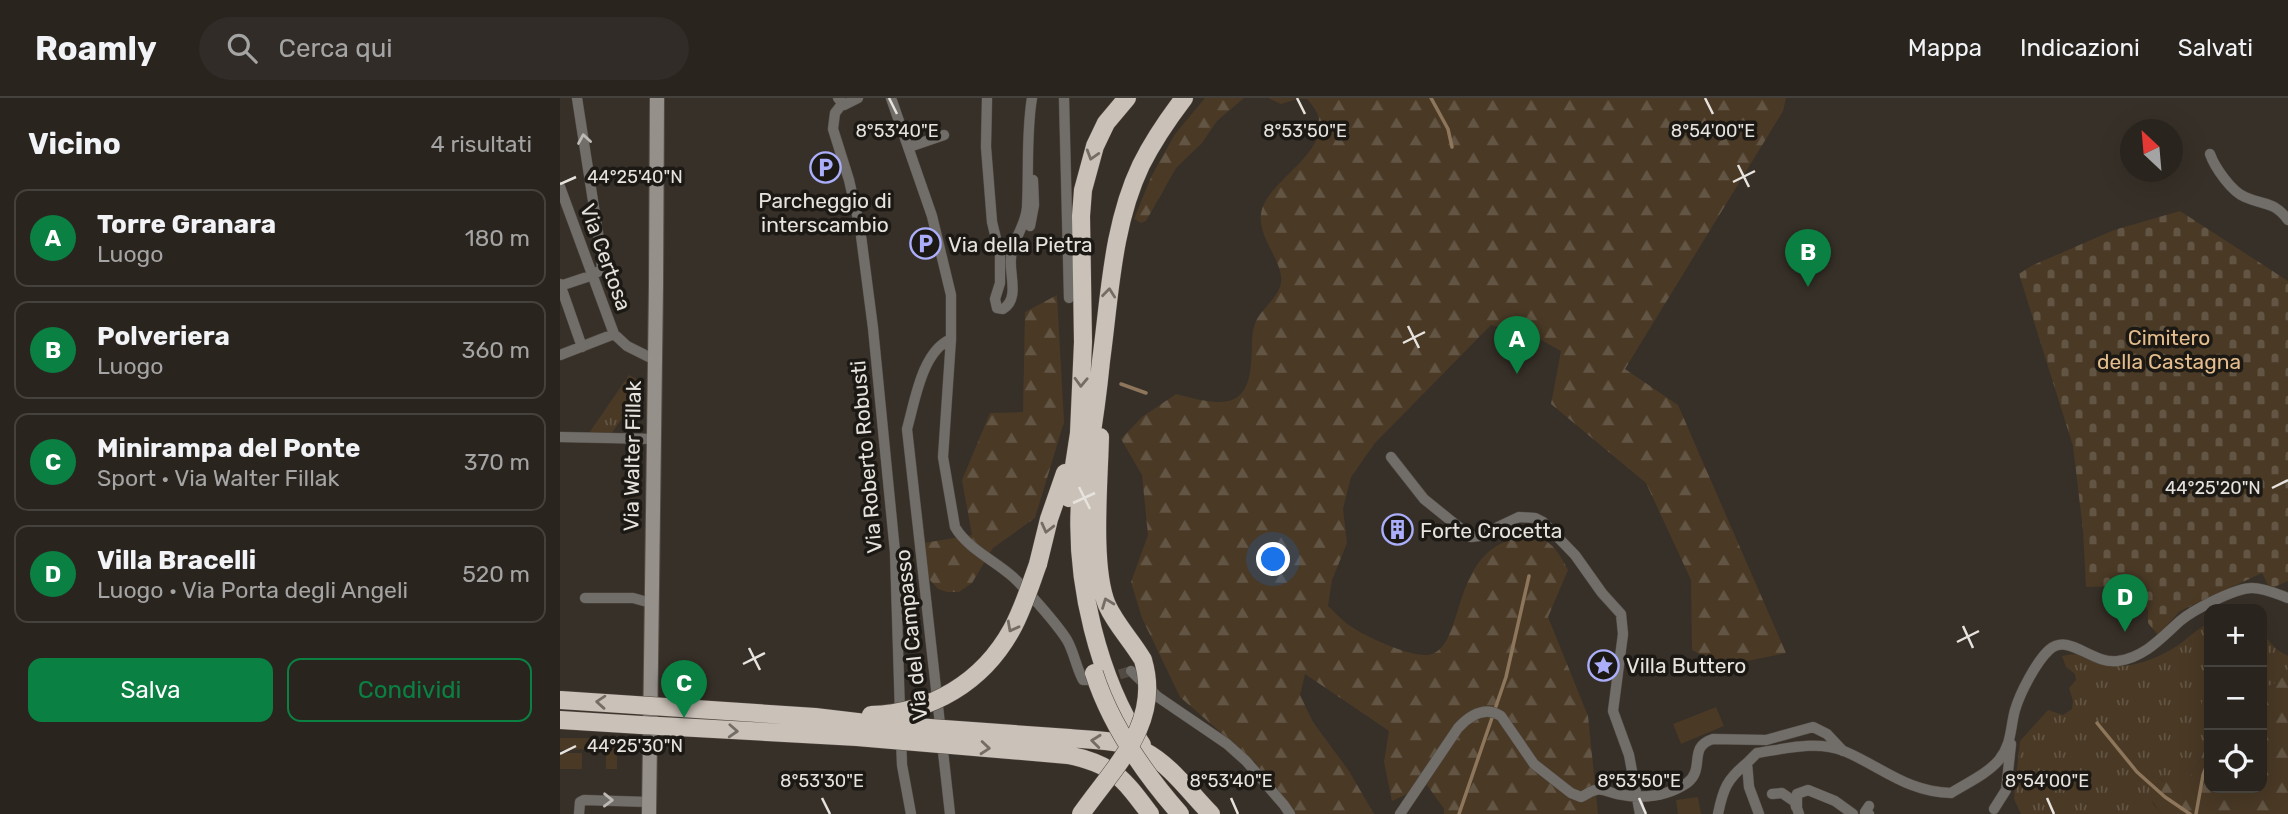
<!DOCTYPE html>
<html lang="it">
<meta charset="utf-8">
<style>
body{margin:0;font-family:Rubik,sans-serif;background:#312c27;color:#f1f3f6}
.controls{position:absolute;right:21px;bottom:21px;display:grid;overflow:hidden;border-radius:14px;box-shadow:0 7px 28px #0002}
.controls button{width:63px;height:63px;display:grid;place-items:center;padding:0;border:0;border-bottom:2px solid #45413c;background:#29241e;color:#f1f3f6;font:35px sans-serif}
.compass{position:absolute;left:1560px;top:21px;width:63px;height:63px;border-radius:50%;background:#29241e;box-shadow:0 7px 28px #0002;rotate:334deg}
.you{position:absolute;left:714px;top:462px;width:24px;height:24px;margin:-18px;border:5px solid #fff;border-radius:50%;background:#1a73e8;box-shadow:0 0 0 10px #1a73e833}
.badge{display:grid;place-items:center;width:46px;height:46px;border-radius:50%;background:#0b8043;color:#fff;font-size:23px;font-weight:700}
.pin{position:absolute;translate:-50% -58px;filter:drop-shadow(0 2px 4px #0008)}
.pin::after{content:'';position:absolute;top:37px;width:24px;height:21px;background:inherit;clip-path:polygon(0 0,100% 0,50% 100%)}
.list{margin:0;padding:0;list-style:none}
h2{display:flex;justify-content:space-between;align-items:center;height:91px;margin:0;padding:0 28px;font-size:30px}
h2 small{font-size:23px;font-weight:400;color:#a5a4a4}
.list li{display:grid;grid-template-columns:46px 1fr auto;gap:21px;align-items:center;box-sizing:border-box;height:98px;margin:0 14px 14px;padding:0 14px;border:2px solid #45413c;border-radius:14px}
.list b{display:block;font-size:26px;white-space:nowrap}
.list p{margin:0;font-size:23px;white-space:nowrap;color:#a5a4a4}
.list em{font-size:23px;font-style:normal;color:#a5a4a4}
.actions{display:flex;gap:14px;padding:21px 28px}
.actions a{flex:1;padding:16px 0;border:2px solid #0b8043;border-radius:14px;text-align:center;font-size:24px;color:#0b8043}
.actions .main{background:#0b8043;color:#fff}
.icon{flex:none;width:38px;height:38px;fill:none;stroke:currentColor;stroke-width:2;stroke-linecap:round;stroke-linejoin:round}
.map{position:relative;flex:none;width:1728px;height:716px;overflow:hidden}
header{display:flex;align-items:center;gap:42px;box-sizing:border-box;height:98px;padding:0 35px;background:#29241e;border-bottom:2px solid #45413c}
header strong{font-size:33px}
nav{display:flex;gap:38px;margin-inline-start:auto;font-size:24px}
.search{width:490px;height:63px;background:#312c27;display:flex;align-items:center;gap:18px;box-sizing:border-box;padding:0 24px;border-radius:38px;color:#a5a4a4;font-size:26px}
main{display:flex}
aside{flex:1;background:#29241e}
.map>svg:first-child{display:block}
.grass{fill:url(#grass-tufts)}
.forest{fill:url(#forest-firs)}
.cemetery{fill:url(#cemetery-stones)}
.garden{fill:#493925}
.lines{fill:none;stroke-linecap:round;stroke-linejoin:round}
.stream{stroke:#8d765b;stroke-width:3.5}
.street-tunnel{stroke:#514b43;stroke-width:10;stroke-dasharray:10 5;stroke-linecap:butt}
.street-casing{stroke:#534c45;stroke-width:11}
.secondary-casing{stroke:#534c45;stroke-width:16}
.highway-casing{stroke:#534c45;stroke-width:19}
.street{stroke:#716e6a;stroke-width:10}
.secondary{stroke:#95908a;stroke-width:14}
.highway{stroke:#cac1b8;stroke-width:18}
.highway-bridge-casing{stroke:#534c45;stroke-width:19;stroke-linecap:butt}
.highway-bridge{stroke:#cac1b8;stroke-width:18}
.oneway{stroke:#bdb9b5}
.oneway2{stroke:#736d66}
.ticks{fill:none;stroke:#e6e2dd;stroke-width:2.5}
.labels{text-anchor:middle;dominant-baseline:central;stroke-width:7;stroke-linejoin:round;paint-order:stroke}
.poi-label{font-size:21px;fill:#e6e2dd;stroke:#1c1915;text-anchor:start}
.street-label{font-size:21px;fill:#e6e2dd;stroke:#1c1915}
.park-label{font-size:21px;fill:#e5bd8c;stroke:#1c1915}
.ticks-label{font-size:18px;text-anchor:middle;fill:#e6e2dd;stroke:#1c1915;stroke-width:7;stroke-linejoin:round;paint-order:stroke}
</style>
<header>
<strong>Roamly</strong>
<div class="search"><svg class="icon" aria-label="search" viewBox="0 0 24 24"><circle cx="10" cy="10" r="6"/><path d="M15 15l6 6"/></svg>Cerca qui</div>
<nav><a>Mappa</a><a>Indicazioni</a><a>Salvati</a></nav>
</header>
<main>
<aside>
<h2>Vicino<small>4 risultati</small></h2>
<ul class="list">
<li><span class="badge">A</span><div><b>Torre Granara</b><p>Luogo</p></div><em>180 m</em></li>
<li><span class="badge">B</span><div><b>Polveriera</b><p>Luogo</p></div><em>360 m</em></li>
<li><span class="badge">C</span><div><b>Minirampa del Ponte</b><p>Sport · Via Walter Fillak</p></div><em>370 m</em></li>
<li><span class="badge">D</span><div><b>Villa Bracelli</b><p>Luogo · Via Porta degli Angeli</p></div><em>520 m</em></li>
</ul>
<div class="actions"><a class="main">Salva</a><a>Condividi</a></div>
</aside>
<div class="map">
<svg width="1728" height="716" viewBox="0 0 1728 716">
<defs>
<pattern id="grass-tufts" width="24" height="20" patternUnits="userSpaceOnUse" patternTransform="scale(1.75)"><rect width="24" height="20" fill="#493925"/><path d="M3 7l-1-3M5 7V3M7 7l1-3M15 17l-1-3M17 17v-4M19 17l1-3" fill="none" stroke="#635544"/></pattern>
<pattern id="forest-firs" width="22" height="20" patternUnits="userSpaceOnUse" patternTransform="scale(1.75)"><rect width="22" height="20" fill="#493925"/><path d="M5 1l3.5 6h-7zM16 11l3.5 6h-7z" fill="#635544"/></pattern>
<pattern id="cemetery-stones" width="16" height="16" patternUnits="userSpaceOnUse" patternTransform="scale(1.75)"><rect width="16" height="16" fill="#493925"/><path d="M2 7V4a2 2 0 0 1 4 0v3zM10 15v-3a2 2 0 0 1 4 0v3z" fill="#635544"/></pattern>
</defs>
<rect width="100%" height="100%" fill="#373028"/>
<path class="grass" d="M69,277L78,282V298L51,336L29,335Z
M1649,525V596L1643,598C1641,612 1644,613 1647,626C1652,648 1635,672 1622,689L1590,677L1593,706L1602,716H1461L1454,701L1460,643L1488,612L1503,617L1512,611L1513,603L1509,590L1516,582L1515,576L1506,569L1502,558C1527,551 1533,567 1555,568C1576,569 1600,559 1617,548C1628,540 1637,531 1649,525Z
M1702,535L1716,551L1728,558V571L1714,586L1702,590Z"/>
<path class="forest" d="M645,0H684L657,23L642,45L616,70L586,123L581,125L574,121L591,79L615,36Z
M708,0H1226L1223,13L1065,271L1118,307L1226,555L1163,568L1132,552L1131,482L1086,385L991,306L1001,253L970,236L931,227L815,345L791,379L783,411L787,445L772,482L768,508C776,515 783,524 792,529C806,539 856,562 872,556C907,544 889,447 965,439C989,437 998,453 1008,472L988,519L1028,618L1038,716H884V711L867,687L832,703L824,664L829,633L745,576L740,597L753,624L789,673L814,716H727L695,664L620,599L582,520L571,484L588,437L582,377L561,341L582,319L616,296C653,305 688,317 691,265C693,251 690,237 696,223C703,208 724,196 721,178C718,156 695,135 702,111C711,78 790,45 747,1H737L721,6Z
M497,197L504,324L475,420L433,450L412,485L399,494H387L378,491L369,481L364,445L412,437L402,382L430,315L463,314L465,214Z
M1728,571V716H1602C1591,704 1588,694 1589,677L1622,688C1635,673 1652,648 1647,626C1644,613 1641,612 1643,598L1649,596V690H1702V590L1714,586Z"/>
<path class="cemetery" d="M1620,113L1728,183V483L1710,491L1702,475L1620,513L1598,537L1588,525V512L1568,488L1526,489L1523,432L1513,348L1459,176L1471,168L1554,132Z"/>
<path class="garden" d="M1156,609L1164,628L1121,646L1113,626Z
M46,638H57V671H46Z
M0,640H38V651L0,652Z
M0,655H22V671H0Z
M1138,699L1141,716H1118L1116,702Z"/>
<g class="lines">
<path class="stream" d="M871,0L888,31L892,49
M561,286L586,295
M1537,625L1577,674L1605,699L1630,716
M899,716L946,579L969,478
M1636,716L1643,677L1649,662"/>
<path class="street-tunnel" d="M545,581L571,573"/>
<defs>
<path id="street" d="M278,0L284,7L298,0
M331,0L372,118L391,197V241L383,359L395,429C408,451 434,462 453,479C467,492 497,526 507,542C514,554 516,569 523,582H541
M427,0L426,49L432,124L440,157V185L435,201L437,210L443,211C460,201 449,176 451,160C452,142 466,128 467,109C469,72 466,36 472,0
M504,0L509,200
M282,6L275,15L273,31L289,82L300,130L313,230L335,454L340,615
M349,49L384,37
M1650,56C1655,70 1672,94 1685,99C1705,108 1714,103 1728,122
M0,89L54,236L67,248L95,262
M470,128L474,107L473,82
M0,186L22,249
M0,188L33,177L42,171L40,148L17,0
M0,257L54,236
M0,339L94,341
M831,359L864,401L911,439L919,438L959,419L975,420L983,424L1015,457L1042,495L1061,516L1063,536L1053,613L1069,657L1080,716
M25,500H73L91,505
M571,573L598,599L667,646L686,663L724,707L730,716
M341,641L342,667L351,716
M1212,696L1222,695L1235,704L1236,709
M1309,708L1305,714L1309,716
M1434,711L1446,692L1451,646
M19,716L20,704L24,702L89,704
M390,716L347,331C355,303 362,253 391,241
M840,716L898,630C910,617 925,608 941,618L974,666L1011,695L1021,699C1026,697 1030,693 1036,692C1043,690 1050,695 1057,696C1081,701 1106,699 1127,685C1146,671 1127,649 1153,641L1206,642L1253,629L1267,636L1283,653
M1158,716C1163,691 1167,681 1187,665
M1199,716L1189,689L1187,665L1197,655C1225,651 1256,642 1284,653C1322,669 1347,694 1391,695C1407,685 1427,676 1439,662C1452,646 1450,630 1455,612C1460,595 1476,564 1489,552C1509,534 1532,567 1558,563C1585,559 1601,540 1620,523C1633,512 1675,490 1692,490C1704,490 1717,496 1728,500
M1239,716L1237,710V696L1248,692L1275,703L1293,716"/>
<path id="secondary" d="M89,716L96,187L97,0"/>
<path id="highway" d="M540,339C539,384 531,469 547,507C556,527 572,543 583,562
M509,400L519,335L523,244L521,118L523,92L535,48L546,25L567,0
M478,466L489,421L505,375
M0,622L81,627
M509,640C533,642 562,642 584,653C611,667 630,695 651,716
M582,647C538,580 515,484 520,404C521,387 527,370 529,352C534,323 538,293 541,263C550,197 552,128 581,67C593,43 608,21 624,0
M508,657C553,666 563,680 590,716"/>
</defs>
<use href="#street" class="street-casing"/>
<use href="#secondary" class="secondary-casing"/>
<use href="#highway" class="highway-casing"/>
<use href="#street" class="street"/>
<use href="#secondary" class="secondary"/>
<use href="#highway" class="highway"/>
<defs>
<path id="highway-bridge" d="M534,575C551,628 584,675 620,716
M0,602L255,619L314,626L509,640
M311,617C371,615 423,584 452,531C463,511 470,488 478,466
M81,627L297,639L508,657
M521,716C554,669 602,625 583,562"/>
</defs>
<use href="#highway-bridge" class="highway-bridge-casing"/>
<use href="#highway-bridge" class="highway-bridge"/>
</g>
<defs><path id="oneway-chevron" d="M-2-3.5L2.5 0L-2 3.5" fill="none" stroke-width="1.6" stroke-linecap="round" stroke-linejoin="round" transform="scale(1.75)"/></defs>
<g class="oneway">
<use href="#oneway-chevron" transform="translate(24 41) rotate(-99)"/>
<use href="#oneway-chevron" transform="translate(48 702) rotate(1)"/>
</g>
<g class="oneway2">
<use href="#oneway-chevron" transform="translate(532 57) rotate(107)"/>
<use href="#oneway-chevron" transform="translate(549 195) rotate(-84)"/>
<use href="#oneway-chevron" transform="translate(521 284) rotate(92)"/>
<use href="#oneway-chevron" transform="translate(487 430) rotate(104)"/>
<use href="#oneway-chevron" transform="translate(547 505) rotate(-111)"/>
<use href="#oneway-chevron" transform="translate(452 529) rotate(118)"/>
<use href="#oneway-chevron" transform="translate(41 604) rotate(-176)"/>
<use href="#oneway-chevron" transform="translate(173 633) rotate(3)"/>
<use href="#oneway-chevron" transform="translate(536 643) rotate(-174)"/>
<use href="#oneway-chevron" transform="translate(425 650) rotate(5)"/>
</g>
<path class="ticks" d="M329,0L337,16M737,0L745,16M1145,0L1153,16M1178,67L1189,89M1173,84L1195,73M0,86L16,79M848,228L859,250M843,245L865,234M519,389L530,411M1712,390L1728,382M513,405L535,395M1403,528L1413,550M1397,544L1419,533M189,550L200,572M183,566L205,555M0,656L16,648M262,700L270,716M671,700L678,716M1079,700L1086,716M1487,700L1494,716"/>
<defs>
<symbol id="parking-ring" viewBox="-11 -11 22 22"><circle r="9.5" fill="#1c1915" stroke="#abaffb" stroke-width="1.5"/><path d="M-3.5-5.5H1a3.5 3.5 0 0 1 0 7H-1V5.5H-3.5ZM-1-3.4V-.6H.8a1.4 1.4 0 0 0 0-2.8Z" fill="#abaffb"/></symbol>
<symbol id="building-ring" viewBox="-11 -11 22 22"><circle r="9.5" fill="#1c1915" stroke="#abaffb" stroke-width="1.5"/><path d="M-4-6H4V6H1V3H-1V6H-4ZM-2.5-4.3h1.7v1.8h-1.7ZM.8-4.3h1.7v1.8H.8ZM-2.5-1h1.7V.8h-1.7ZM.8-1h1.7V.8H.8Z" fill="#abaffb"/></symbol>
<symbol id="sight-ring" viewBox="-11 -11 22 22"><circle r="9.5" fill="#1c1915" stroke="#abaffb" stroke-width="1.5"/><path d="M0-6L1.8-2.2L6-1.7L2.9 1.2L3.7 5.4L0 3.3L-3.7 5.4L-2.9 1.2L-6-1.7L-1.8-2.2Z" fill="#abaffb"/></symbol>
</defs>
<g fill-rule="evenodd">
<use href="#parking-ring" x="248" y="52" width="35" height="35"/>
<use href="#parking-ring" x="348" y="128" width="35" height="35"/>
<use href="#building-ring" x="820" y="414" width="35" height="35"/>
<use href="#sight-ring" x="1026" y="550" width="35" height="35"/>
</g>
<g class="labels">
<g class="poi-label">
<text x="265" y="102" text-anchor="middle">Parcheggio di<tspan x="265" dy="24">interscambio</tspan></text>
<text x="388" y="146">Via della Pietra</text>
<text x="860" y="432">Forte Crocetta</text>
<text x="1066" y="567">Villa Buttero</text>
</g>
<g class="street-label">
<text transform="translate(46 159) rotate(70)">Via Certosa</text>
<text transform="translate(72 358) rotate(-89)">Via Walter Fillak</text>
<text transform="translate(306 359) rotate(-95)">Via Roberto Robusti</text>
<text transform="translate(351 537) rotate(-96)">Via del Campasso</text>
</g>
<g class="park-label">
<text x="1609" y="239">Cimitero<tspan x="1609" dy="24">della Castagna</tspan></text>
</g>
</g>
<g class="ticks-label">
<text x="337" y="39">8°53'40"E</text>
<text x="745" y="39">8°53'50"E</text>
<text x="1153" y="39">8°54'00"E</text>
<text x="75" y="85">44°25'40"N</text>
<text x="1653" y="396">44°25'20"N</text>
<text x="75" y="654">44°25'30"N</text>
<text x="262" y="689">8°53'30"E</text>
<text x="671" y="689">8°53'40"E</text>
<text x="1079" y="689">8°53'50"E</text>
<text x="1487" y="689">8°54'00"E</text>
</g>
</svg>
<div class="controls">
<button>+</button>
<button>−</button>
<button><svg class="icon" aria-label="locate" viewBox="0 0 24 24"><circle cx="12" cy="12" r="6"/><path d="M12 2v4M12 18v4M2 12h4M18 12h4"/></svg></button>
</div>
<svg class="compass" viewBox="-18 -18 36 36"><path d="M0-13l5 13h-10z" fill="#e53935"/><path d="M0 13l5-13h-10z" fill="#a5a4a4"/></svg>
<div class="you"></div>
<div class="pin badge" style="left:957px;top:276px">A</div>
<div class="pin badge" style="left:1248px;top:189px">B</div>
<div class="pin badge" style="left:124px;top:620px">C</div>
<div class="pin badge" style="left:1565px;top:534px">D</div>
</div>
</main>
